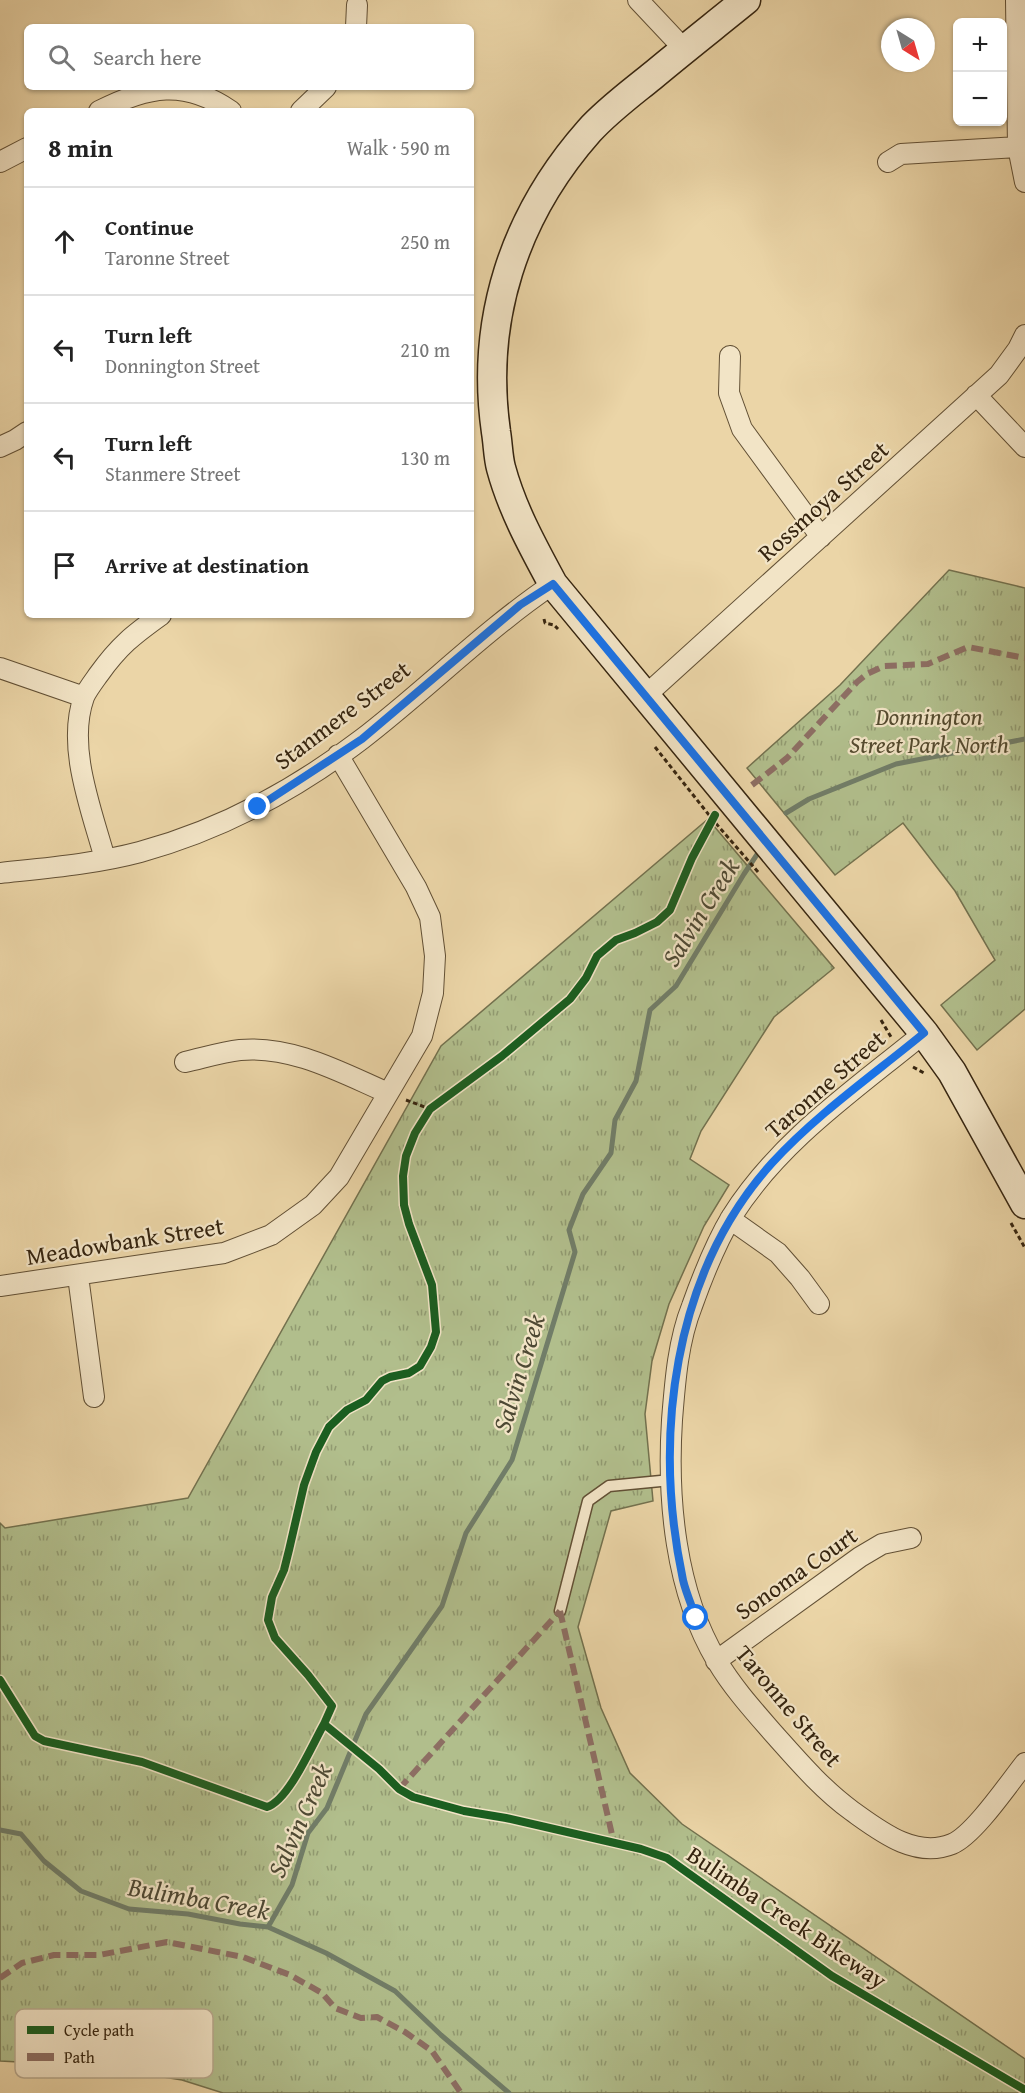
<!DOCTYPE html>
<meta charset="utf-8">
<style>
body{margin:0;font-family:"Gentium Book Plus",serif;background:#f2f2f2;color:#222}
.controls{position:absolute;right:18px;top:18px;display:grid;overflow:hidden;border-radius:9px;box-shadow:0 2px 4px #0004}
.controls button{width:54px;height:54px;display:grid;place-items:center;padding:0;border:0;border-bottom:2px solid #e0e0e0;background:#fff;color:#222;font:30px sans-serif}
.compass{position:absolute;left:881px;top:18px;width:54px;height:54px;border-radius:50%;background:#fff;box-shadow:0 2px 4px #0004;rotate:143deg}
.stop{position:absolute;width:18px;height:18px;margin:-14px;border:4px solid #1a73e8;border-radius:50%;background:#fff}
.stop.end{background:#1a73e8;border-color:#fff;box-shadow:0 2px 6px #0008}
.list{margin:0;padding:0;list-style:none}
h2{display:flex;justify-content:space-between;align-items:center;height:78px;margin:0;padding:0 24px;font-size:26px}
h2 small{font-size:20px;font-weight:400;color:#767676}
.list li{display:grid;grid-template-columns:39px 1fr auto;gap:18px;align-items:center;box-sizing:border-box;height:108px;padding:0 24px;border-top:2px solid #e0e0e0}
.list b{display:block;font-size:22px;white-space:nowrap}
.list p{margin:0;font-size:20px;white-space:nowrap;color:#767676}
.list em{font-size:20px;font-style:normal;color:#767676}
.icon{flex:none;width:33px;height:33px;fill:none;stroke:currentColor;stroke-width:2;stroke-linecap:round;stroke-linejoin:round}
.map{position:relative;flex:none;width:1025px;height:2093px;overflow:hidden}
.search{position:absolute;background:#fff;box-shadow:0 2px 4px #0004;left:24px;top:24px;width:450px;height:66px;display:flex;align-items:center;gap:15px;box-sizing:border-box;padding:0 21px;border-radius:9px;color:#767676;font-size:22px}
.panel{position:absolute;background:#fff;box-shadow:0 2px 4px #0004;left:24px;top:108px;width:450px;height:510px;border-radius:9px}
.map>svg:first-child{display:block}
.grass{fill:url(#grass-tufts);stroke:#73714e;stroke-width:1.5}
.lines{fill:none;stroke-linecap:round;stroke-linejoin:round}
.stream{stroke:#717d68;stroke-width:5}
.lane-casing{stroke:#625035;stroke-width:13}
.street-casing{stroke:#625035;stroke-width:22}
.secondary-casing{stroke:#35240f;stroke-width:31}
.path{stroke:#35240f;stroke-width:3;stroke-dasharray:4.5 3;stroke-linecap:butt}
.lane{stroke:#f2e4c6;stroke-width:10}
.street{stroke:#f2e4c6;stroke-width:20}
.secondary{stroke:#f2e4c6;stroke-width:28}
.quiet{stroke:#8d6e63;stroke-width:6;stroke-dasharray:12 6;stroke-linecap:butt}
.cycleway-casing{stroke:#f2e4c6;stroke-width:11}
.cycleway{stroke:#1b5e20;stroke-width:8}
.route{stroke:#1a73e8;stroke-width:8}
.labels{text-anchor:middle;dominant-baseline:central;stroke-width:4.5;stroke-linejoin:round;paint-order:stroke}
.street-label{font-size:24px;fill:#35240f;stroke:#f2e4c6}
.park-label{font-size:24px;font-style:italic;fill:#544a2e;stroke:#f2e4c6}
.water-label{font-size:26px;font-style:italic;fill:#4e4934;stroke:#f2e4c6}
.key{fill:#f2e4c6;stroke:#b9aa8f;stroke-width:1.5}
.key-label{font-size:16px;fill:#35240f}
</style>
<div class="map">
<svg width="1025" height="2093" viewBox="0 0 1025 2093">
<defs>
<pattern id="grass-tufts" width="24" height="20" patternUnits="userSpaceOnUse" patternTransform="scale(1.5)"><rect width="24" height="20" fill="#b1be8c"/><path d="M3 7l-1-3M5 7V3M7 7l1-3M15 17l-1-3M17 17v-4M19 17l1-3" fill="none" stroke="#919a71"/></pattern>
</defs>
<rect width="100%" height="100%" fill="#ebd5a7"/>
<filter id="stains"><feTurbulence type="fractalNoise" baseFrequency=".00333" numOctaves="4"/><feColorMatrix values="0 0 0 0 .2 0 0 0 0 .09 0 0 0 0 .02 0 0 0 .5 -.17"/></filter>
<radialGradient id="worn" r=".72"><stop offset=".6" stop-color="#630" stop-opacity="0"/><stop offset="1" stop-color="#630" stop-opacity=".3"/></radialGradient>
<path class="grass" d="M949,570L1025,588V1009L977,1050L941,1005L995,960L955,891L903,823L835,875L747,768L840,685Z
M708,819L834,968L774,1017L701,1131L690,1159L729,1185L704,1226L669,1304L652,1361L645,1414L653,1501L611,1511L578,1627L601,1708L630,1773L682,1824L1025,2059V2093H223L182,2080L94,2066L0,2061V1523L5,1528L188,1498L441,1046Z"/>
<g class="lines">
<path class="stream" d="M786,813L809,799L896,764L1025,739
M0,1830L21,1834L44,1861L81,1891L129,1909L188,1914L240,1924L268,1927L326,1953L395,1991L441,2035L509,2093
M268,1927L292,1885L308,1833L327,1808L366,1714L442,1606L466,1533L512,1460L575,1252L569,1230L583,1194L611,1153L615,1120L636,1081L650,1010L676,986L744,874L760,850"/>
<defs>
<path id="lane" d="M560,1611L588,1501L609,1486L671,1480"/>
<path id="street" d="M638,0L685,50
M1016,0L1018,147L1025,182
M356,27L357,5
M99,111C148,86 184,79 231,111
M301,111L326,87
M0,162L27,148
M888,162L901,154L1018,147
M730,356L729,393L742,429L821,537
M976,395L1025,447
M0,447L15,440L27,432
M0,668L84,697
M645,696L999,375L1018,349L1025,335
M105,859C92,811 66,747 84,697C87,690 94,681 99,674C119,646 133,635 161,615
M0,873C46,868 95,864 140,852C221,830 295,790 362,739C427,689 485,630 553,584
M924,1033C856,1089 780,1140 732,1216C717,1241 702,1278 692,1306C678,1341 675,1382 672,1420C667,1499 675,1591 717,1661C733,1688 754,1711 774,1734C799,1762 822,1789 852,1811C880,1831 915,1859 952,1844C974,1835 1009,1783 1025,1763
M185,1062C203,1058 222,1052 240,1050C292,1045 342,1073 388,1093
M730,1219L778,1253L800,1278L819,1304
M78,1276L94,1397
M0,1286L224,1253L271,1235L313,1205L339,1177L422,1036L433,993L435,956L430,917L416,887L338,755
M716,1661L860,1557L882,1544L911,1538"/>
<path id="secondary" d="M746,0C714,26 682,51 651,77C630,94 607,111 589,131C514,216 480,320 496,432C498,444 498,457 501,468C512,509 533,547 553,584L924,1033L952,1072L1025,1204"/>
</defs>
<use href="#lane" class="lane-casing"/>
<use href="#street" class="street-casing"/>
<use href="#secondary" class="secondary-casing"/>
<path class="path" d="M544,619L545,623L554,625L558,629
M655,747L713,820L758,872
M881,1020L891,1037
M913,1067L924,1073
M406,1100L430,1109
M1011,1223L1025,1248"/>
<use href="#lane" class="lane"/>
<use href="#street" class="street"/>
<use href="#secondary" class="secondary"/>
<path class="quiet" d="M752,785L787,758L857,682L867,674L884,666L928,664L968,647L1025,658
M560,1611L614,1843
M399,1789L560,1611
M0,1978L22,1963L54,1955H99L167,1942L243,1957L290,1975L322,1993L335,2008L361,2018L377,2017L405,2032L432,2051L461,2093"/>
<defs>
<path id="cycleway" d="M0,1680L35,1736L44,1741L142,1762L267,1807C289,1800 312,1745 324,1724L379,1769L399,1789L413,1797L464,1811L506,1818L641,1849L667,1858L832,1976L1025,2090
M324,1724L332,1706L308,1675L275,1638L268,1620L272,1597L284,1570L289,1550L304,1485L316,1452L329,1427L347,1410L366,1400L382,1381L390,1377L409,1373L420,1366L431,1347L436,1332L432,1285L409,1224L404,1205L403,1176L406,1156L415,1133L430,1109L502,1056L570,999L586,978L597,956L616,940L635,933L657,922L670,910L692,858L715,815"/>
</defs>
<use href="#cycleway" class="cycleway-casing"/>
<use href="#cycleway" class="cycleway"/>
</g>
<g class="lines">
<path class="route" d="M258,807L362,739L520,605L553,584L924,1033C873,1075 817,1114 772,1163C672,1274 653,1438 683,1580C686,1593 692,1606 696,1618"/>
</g>
<g class="labels">
<g class="street-label">
<text transform="translate(823 501) rotate(-42)">Rossmoya Street</text>
<text transform="translate(342 715) rotate(-37)">Stanmere Street</text>
<text transform="translate(825 1084) rotate(-41)">Taronne Street</text>
<text transform="translate(125 1241) rotate(-9)">Meadowbank Street</text>
<text transform="translate(796 1573) rotate(-35)">Sonoma Court</text>
<text transform="translate(789 1706) rotate(50)">Taronne Street</text>
<text transform="translate(787 1917) rotate(34)">Bulimba Creek Bikeway</text>
</g>
<g class="park-label">
<text x="929" y="716">Donnington<tspan x="929" dy="28">Street Park North</tspan></text>
</g>
<g class="water-label">
<text transform="translate(700 912) rotate(-58)">Salvin Creek</text>
<text transform="translate(518 1373) rotate(-73)">Salvin Creek</text>
<text transform="translate(299 1820) rotate(-66)">Salvin Creek</text>
<text transform="translate(199 1898) rotate(10)">Bulimba Creek</text>
</g>
</g>
<rect x="15" y="2009" width="198" height="69" rx="9" class="key"/>
<rect x="27" y="2026" width="27" height="8" fill="#1b5e20"/>
<rect x="27" y="2053" width="27" height="8" fill="#8d6e63"/>
<g class="key-label">
<text x="64" y="2036">Cycle path</text>
<text x="64" y="2063">Path</text>
</g>
<rect width="100%" height="100%" filter="url(#stains)"/>
<rect width="100%" height="100%" fill="url(#worn)"/>
</svg>
<div class="controls">
<button>+</button>
<button>−</button>
</div>
<svg class="compass" viewBox="-18 -18 36 36"><path d="M0-13l5 13h-10z" fill="#e53935"/><path d="M0 13l5-13h-10z" fill="#767676"/></svg>
<div class="stop" style="left:696px;top:1618px"></div>
<div class="stop end" style="left:258px;top:807px"></div>
<div class="search"><svg class="icon" aria-label="search" viewBox="0 0 24 24"><circle cx="10" cy="10" r="6"/><path d="M15 15l6 6"/></svg>Search here</div>
<section class="panel">
<h2>8 min<small>Walk · 590 m</small></h2>
<ul class="list">
<li><svg class="icon" aria-label="ahead" viewBox="0 0 24 24"><path d="M12 20V5M6 11l6-6 6 6"/></svg><div><b>Continue</b><p>Taronne Street</p></div><em>250 m</em></li>
<li><svg class="icon" aria-label="left" viewBox="0 0 24 24"><path d="M17 20v-9H6M10 6l-5 5 5 5"/></svg><div><b>Turn left</b><p>Donnington Street</p></div><em>210 m</em></li>
<li><svg class="icon" aria-label="left" viewBox="0 0 24 24"><path d="M17 20v-9H6M10 6l-5 5 5 5"/></svg><div><b>Turn left</b><p>Stanmere Street</p></div><em>130 m</em></li>
<li><svg class="icon" aria-label="arrive" viewBox="0 0 24 24"><path d="M6 21V4h12l-3 4 3 4H6"/></svg><div><b>Arrive at destination</b></div></li>
</ul>
</section>
</div>
